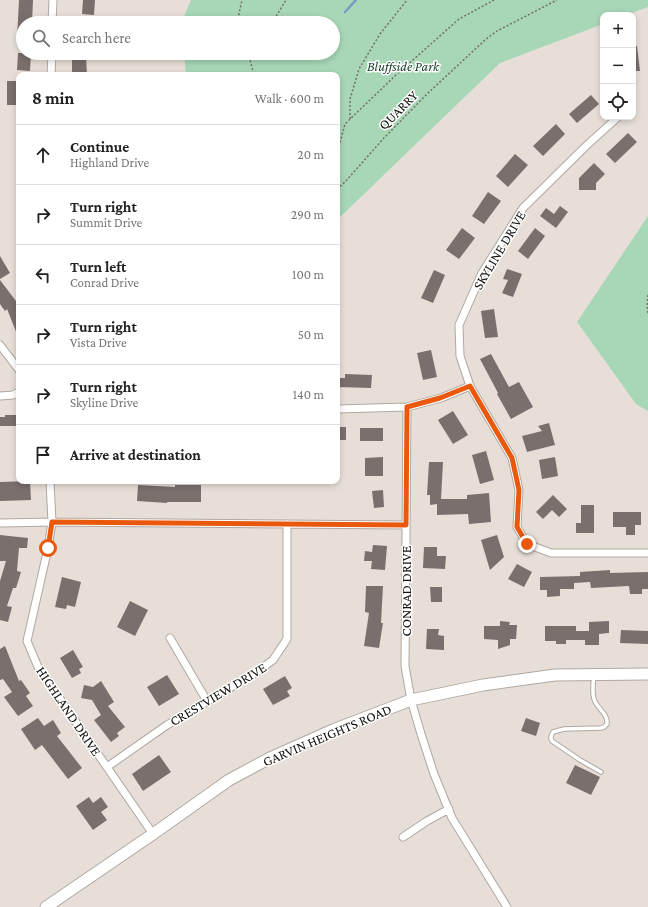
<!DOCTYPE html>
<meta charset="utf-8">
<style>
body{margin:0;font-family:"Crimson Pro",serif;background:#f6f6f6;color:#222}
.controls{position:absolute;right:12px;top:12px;display:grid;overflow:hidden;border-radius:8px;box-shadow:0 2px 6px #0003}
.controls button{width:36px;height:36px;display:grid;place-items:center;padding:0;border:0;border-bottom:1px solid #e0e0e0;background:#fff;color:#222;font:20px sans-serif}
.stop{position:absolute;width:12px;height:12px;margin:-9px;border:3px solid #ea580c;border-radius:50%;background:#fff}
.stop.end{background:#ea580c;border-color:#fff;box-shadow:0 1px 4px #0008}
.list{margin:0;padding:0;list-style:none}
h2{display:flex;justify-content:space-between;align-items:center;height:52px;margin:0;padding:0 16px;font-size:17px}
h2 small{font-size:13px;font-weight:400;color:#767676}
.list li{display:grid;grid-template-columns:26px 1fr auto;gap:12px;align-items:center;box-sizing:border-box;height:60px;padding:0 16px;border-top:1px solid #e0e0e0}
.list b{display:block;font-size:15px;white-space:nowrap}
.list p{margin:0;font-size:13px;white-space:nowrap;color:#767676}
.list em{font-size:13px;font-style:normal;color:#767676}
.icon{flex:none;width:22px;height:22px;fill:none;stroke:currentColor;stroke-width:2;stroke-linecap:round;stroke-linejoin:round}
.map{position:relative;flex:none;width:648px;height:907px;overflow:hidden}
.search{position:absolute;background:#fff;box-shadow:0 2px 6px #0003;left:16px;top:16px;width:324px;height:44px;display:flex;align-items:center;gap:10px;box-sizing:border-box;padding:0 14px;border-radius:22px;color:#767676;font-size:15px}
.panel{position:absolute;background:#fff;box-shadow:0 2px 6px #0003;left:16px;top:72px;width:324px;height:412px;border-radius:8px}
.map>svg:first-child{display:block}
.green{fill:#a8d7b7}
.lines{fill:none;stroke-linecap:round;stroke-linejoin:round}
.stream{stroke:#7999c7;stroke-width:2.5}
.building{fill:#7a6f6d}
.service-casing{stroke:#b0a8a1;stroke-width:5.5}
.minor-casing{stroke:#b0a8a1;stroke-width:9}
.secondary-casing{stroke:#b0a8a1;stroke-width:13}
.path{stroke:#746f6a;stroke-width:1.5;stroke-dasharray:2 2;stroke-linecap:butt}
.service{stroke:#fff;stroke-width:3.5}
.minor{stroke:#fff;stroke-width:7}
.secondary{stroke:#fff;stroke-width:11}
.route{stroke:#ea580c;stroke-width:5}
.labels{text-anchor:middle;dominant-baseline:central;stroke-width:3;stroke-linejoin:round;paint-order:stroke}
.park-label{font-size:14px;font-style:italic;fill:#123d24;stroke:#fff}
.street-label{font-size:14px;fill:#14110f;stroke:#fff}
</style>
<div class="map">
<svg width="648" height="907" viewBox="0 0 648 907">
<rect width="100%" height="100%" fill="#e7dfd7"/>
<path class="green" d="M191,0H648V7L626,15H603V24L500,63L337,220V75H186L184,53H333V23H182V21Z
M648,216V411L636,404L577,322Z"/>
<g class="lines">
<path class="stream" d="M345,12L356,0"/>
</g>
<path class="building" d="M19,0H33L32,23H23V39L17,38Z
M83,0H95L94,15L82,14Z
M637,46L640,71H633V47Z
M18,53H31L30,71L17,70Z
M86,56L87,75H72V57Z
M7,81H19V105H7Z
M591,95L599,104L577,123L569,114Z
M556,124L565,134L543,156L533,146Z
M628,133L637,142L615,163L606,154Z
M515,154L528,165L508,187L496,176Z
M594,163L605,174L596,183V190H579V178Z
M488,192L501,201L484,224L472,216Z
M560,206L568,212L556,228L540,216L546,208L554,214Z
M462,228L475,238L459,259L446,250Z
M535,228L545,236L528,259L518,251Z
M0,256L10,273L0,279Z
M507,269L522,274L513,297L502,293L508,280L503,279Z
M434,270L445,275L433,303L421,298Z
M0,280L19,305V339L7,309L5,311L0,304Z
M494,309L498,337L485,338L481,311Z
M431,350L437,377L423,380L417,353Z
M491,354L509,387L519,382L533,407L511,419L497,394L498,393L480,359Z
M345,374L372,375L371,388L337,387V378H345Z
M453,411L468,435L453,444L438,420Z
M5,415H19V426H0V417H5Z
M549,423L555,445L527,452L522,436L542,431L538,426Z
M337,427H346V440H337Z
M360,428H383V441H360Z
M486,451L494,480L480,484L472,455Z
M383,457V476H365V458Z
M555,457L558,476L542,479L539,460Z
M429,462H443L441,499H467V495L489,493L491,522L469,524L468,514L437,515V504L430,505V495H427Z
M30,481L31,500L0,501V482Z
M138,485L175,487V485H201V502H167V503L137,501Z
M383,490L384,507L374,508L372,491Z
M553,495L567,509L559,517L552,510L543,519L536,512Z
M581,505H594V533H576V523H581Z
M613,512H641V525H635V535H626V527H613Z
M0,535L28,538L27,548H19L17,571L21,572L16,588H13L7,606L12,607L8,622L0,620V581L6,561H0Z
M497,535L504,557L490,570L481,540Z
M373,545L387,546L385,570L371,569L372,561H364L365,551L372,552Z
M424,547H437V556H446L445,569L423,568Z
M517,564L532,572L524,587L508,579Z
M610,570V573L648,572V589H642V594H630L629,586L591,588L590,582L574,583V589H560V596L547,597V590H540V577L580,576V572Z
M62,577L81,582L75,607L67,605L66,609L55,607Z
M366,586H383L381,623H383L379,648L364,646L369,613L365,612Z
M430,587H442V602H431Z
M130,601L148,610L135,636L117,627Z
M500,621L510,622L509,625H517L516,639H510V645L498,649V640L484,639V626H500Z
M609,621V633L599,634V645H585V640H566V644H556V641H545V626H576V631H589V622Z
M427,629H439L438,635L444,636V650L426,649Z
M621,630L648,631V644L620,643Z
M5,646L19,681L21,680L30,693L26,696L33,706L18,716L4,697L12,692L3,679L0,680V649Z
M73,650L83,667L79,669L81,673L72,678L60,658Z
M167,675L179,694L159,706L147,687Z
M285,676L292,688L287,691L290,696L273,705L263,689Z
M101,681L114,702L108,706L125,727L117,733L119,736L111,742L94,720L101,715L92,700L81,698L84,685L93,687Z
M38,718L44,726L53,720L61,733L57,736L82,768L68,779L42,745L35,750L21,729Z
M526,718L540,723L536,736L521,731Z
M159,755L171,772L143,791L132,774Z
M575,765L600,777L591,795L566,783Z
M89,797L93,803L101,797L108,807L101,812L107,820L93,830L76,806Z"/>
<g class="lines">
<defs>
<path id="service" d="M594,676C593,683 592,692 594,699C597,709 608,713 607,724L604,727L601,728L564,729L553,732C551,735 550,738 552,741L580,760L601,772"/>
<path id="minor" d="M52,23L53,0
M51,75L52,53
M618,117L586,146L523,208L482,273L459,325L460,356L470,386L512,458L519,490L517,527L527,544L551,553H648
M0,345L19,370
M0,396L13,395L19,392
M407,407L405,666L411,700L421,734L434,774L452,818L507,907
M337,409L407,407L441,398L470,386
M50,481L52,522L48,548L27,641L38,667L153,834
M0,523L52,522L406,525
M170,638L207,701
M107,767L167,725L255,673L273,660L287,639V524
M403,837L427,821L449,809"/>
<path id="secondary" d="M46,907L153,834L229,780L270,758L333,730L411,700L483,685L555,675L648,674"/>
</defs>
<use href="#service" class="service-casing"/>
<use href="#minor" class="minor-casing"/>
<use href="#secondary" class="secondary-casing"/>
<path class="path" d="M237,23L242,0
M272,23L286,0
M247,53L250,60L254,75
M350,119V99L359,69L380,34L407,0
M337,154L345,124L396,75L459,19L494,0
M337,189L345,182L383,139L427,94L485,40L497,31L553,2L557,0
M648,295L647,306L648,313"/>
<use href="#service" class="service"/>
<use href="#minor" class="minor"/>
<use href="#secondary" class="secondary"/>
</g>
<g class="lines">
<path class="route" d="M48,548L52,522L406,525L407,407L440,398L470,386L512,458L519,490L517,527L527,544"/>
</g>
<g class="labels">
<g class="park-label">
<text x="403" y="66">Bluffside Park</text>
</g>
<g class="street-label">
<text transform="translate(398 110) rotate(-45)">QUARRY</text>
<text transform="translate(499 250) rotate(-59)">SKYLINE DRIVE</text>
<text transform="translate(406 591) rotate(-90)">CONRAD DRIVE</text>
<text transform="translate(218 694) rotate(-31)">CRESTVIEW DRIVE</text>
<text transform="translate(69 711) rotate(56)">HIGHLAND DRIVE</text>
<text transform="translate(327 735) rotate(-23)">GARVIN HEIGHTS ROAD</text>
</g>
</g>
</svg>
<div class="controls">
<button>+</button>
<button>−</button>
<button><svg class="icon" aria-label="locate" viewBox="0 0 24 24"><circle cx="12" cy="12" r="6"/><path d="M12 2v4M12 18v4M2 12h4M18 12h4"/></svg></button>
</div>
<div class="stop" style="left:48px;top:548px"></div>
<div class="stop end" style="left:527px;top:544px"></div>
<div class="search"><svg class="icon" aria-label="search" viewBox="0 0 24 24"><circle cx="10" cy="10" r="6"/><path d="M15 15l6 6"/></svg>Search here</div>
<section class="panel">
<h2>8 min<small>Walk · 600 m</small></h2>
<ul class="list">
<li><svg class="icon" aria-label="ahead" viewBox="0 0 24 24"><path d="M12 20V5M6 11l6-6 6 6"/></svg><div><b>Continue</b><p>Highland Drive</p></div><em>20 m</em></li>
<li><svg class="icon" aria-label="right" viewBox="0 0 24 24"><path d="M7 20v-9h11M14 6l5 5-5 5"/></svg><div><b>Turn right</b><p>Summit Drive</p></div><em>290 m</em></li>
<li><svg class="icon" aria-label="left" viewBox="0 0 24 24"><path d="M17 20v-9H6M10 6l-5 5 5 5"/></svg><div><b>Turn left</b><p>Conrad Drive</p></div><em>100 m</em></li>
<li><svg class="icon" aria-label="right" viewBox="0 0 24 24"><path d="M7 20v-9h11M14 6l5 5-5 5"/></svg><div><b>Turn right</b><p>Vista Drive</p></div><em>50 m</em></li>
<li><svg class="icon" aria-label="right" viewBox="0 0 24 24"><path d="M7 20v-9h11M14 6l5 5-5 5"/></svg><div><b>Turn right</b><p>Skyline Drive</p></div><em>140 m</em></li>
<li><svg class="icon" aria-label="arrive" viewBox="0 0 24 24"><path d="M6 21V4h12l-3 4 3 4H6"/></svg><div><b>Arrive at destination</b></div></li>
</ul>
</section>
</div>
